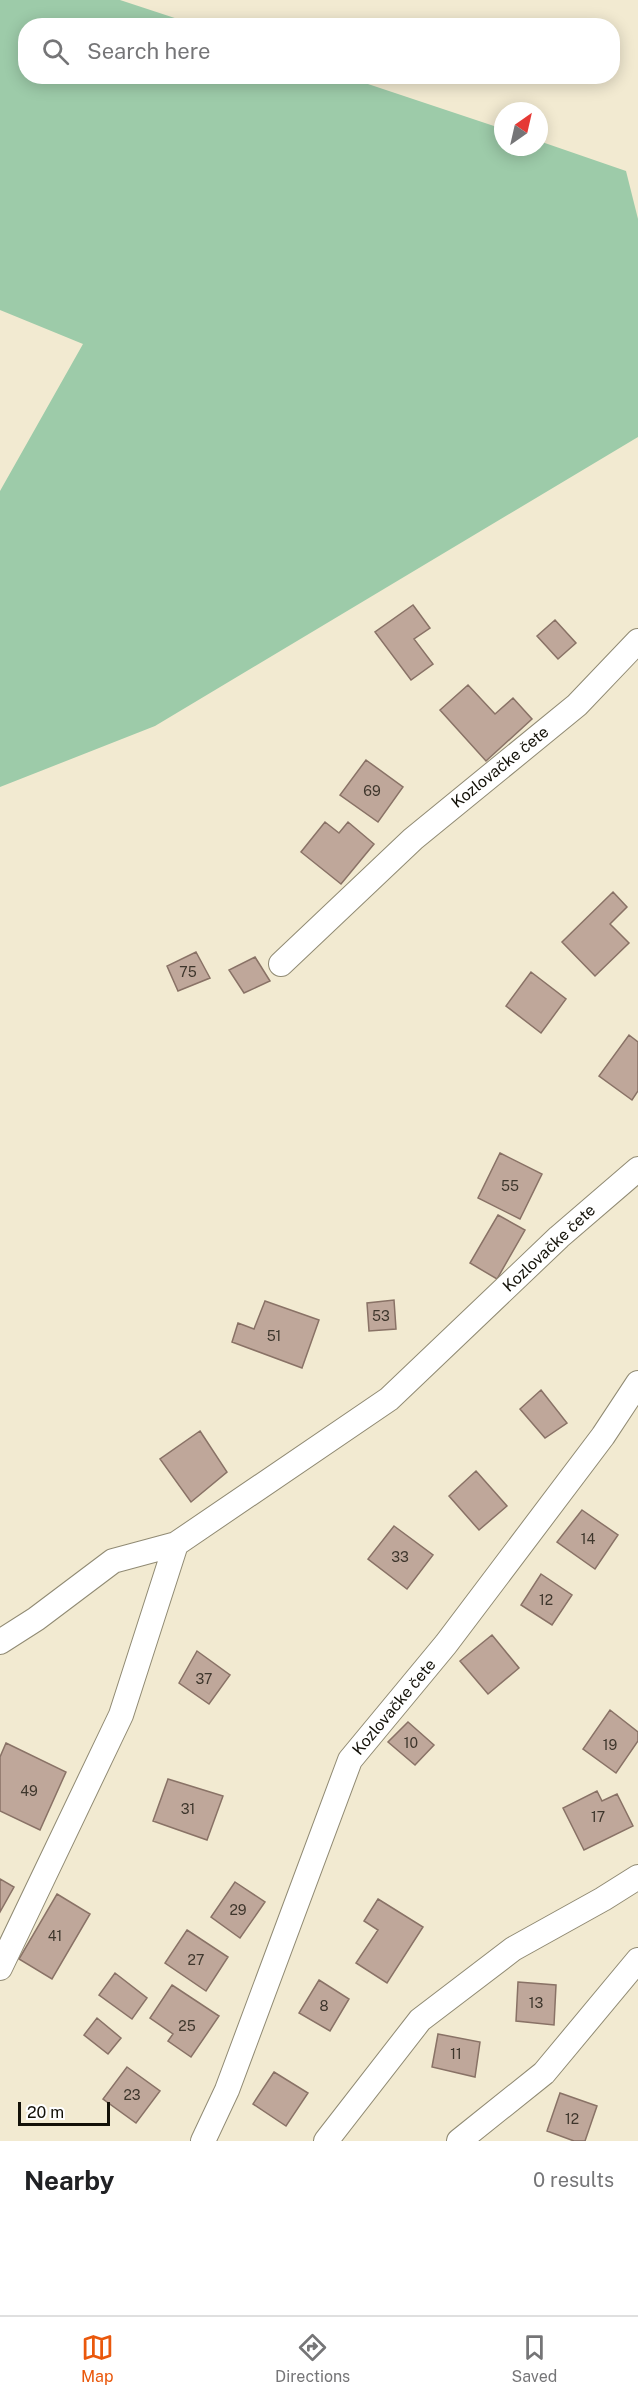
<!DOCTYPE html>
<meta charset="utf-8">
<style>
body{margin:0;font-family:"Public Sans",sans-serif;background:#f2f2f2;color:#202124}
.compass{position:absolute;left:494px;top:102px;width:54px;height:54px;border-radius:50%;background:#fff;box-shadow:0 3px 15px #0003;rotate:34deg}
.scale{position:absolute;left:18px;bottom:15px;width:92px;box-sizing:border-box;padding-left:6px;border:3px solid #131108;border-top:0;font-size:16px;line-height:21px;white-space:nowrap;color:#131108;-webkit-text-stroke:4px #fff;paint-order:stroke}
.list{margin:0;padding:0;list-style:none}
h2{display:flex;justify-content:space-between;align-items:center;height:78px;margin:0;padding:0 24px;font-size:26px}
h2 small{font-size:20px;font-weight:400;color:#757577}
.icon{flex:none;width:33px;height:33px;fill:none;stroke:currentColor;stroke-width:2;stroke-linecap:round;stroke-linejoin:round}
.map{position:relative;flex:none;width:638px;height:2141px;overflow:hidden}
.search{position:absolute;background:#fff;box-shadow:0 3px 15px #0003;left:18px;right:18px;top:18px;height:66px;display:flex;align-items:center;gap:15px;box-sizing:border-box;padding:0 21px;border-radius:24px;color:#757577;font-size:22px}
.sheet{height:174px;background:#fff}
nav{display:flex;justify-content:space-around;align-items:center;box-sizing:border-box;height:84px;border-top:2px solid #e0e0e0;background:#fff;font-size:16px;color:#757577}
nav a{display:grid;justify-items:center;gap:3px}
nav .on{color:#ea580c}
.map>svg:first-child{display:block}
.green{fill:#9dcba9}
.building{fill:#bfa79a;stroke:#897266;stroke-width:1.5}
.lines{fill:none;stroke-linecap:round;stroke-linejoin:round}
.street-casing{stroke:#908a73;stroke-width:26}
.street{stroke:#fff;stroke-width:24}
.labels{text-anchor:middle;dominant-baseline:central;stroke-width:6;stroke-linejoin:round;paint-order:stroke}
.number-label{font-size:14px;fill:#3e362c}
.street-label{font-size:16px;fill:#131108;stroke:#fff}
</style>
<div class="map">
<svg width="638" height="2141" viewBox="0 0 638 2141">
<rect width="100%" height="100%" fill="#f2ead1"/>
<path class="green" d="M0,0H120L196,25L26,26V76L347,77L503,129V147H539V141L626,171L638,219V437L155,726L0,787V491L83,344L0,310Z"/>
<path class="building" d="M413,605L430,628L414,639L433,664L411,680L375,632Z
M555,620L576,643L558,659L537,636Z
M468,685L495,714L513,698L532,719L486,761L440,710Z
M366,760L403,787L378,822L340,795Z
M325,822L339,833L348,822L374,844L341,884L301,852Z
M613,892L627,907L610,924L629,943L595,976L562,942Z
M196,952L210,978L178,991L167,966Z
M255,957L270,981L244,993L229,970Z
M531,972L566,999L541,1033L506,1006Z
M629,1035L638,1042V1091L632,1100L599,1076Z
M500,1153L542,1174L520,1219L478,1198Z
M498,1215L525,1230L497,1279L470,1263Z
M394,1300L396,1329L369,1331L367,1303Z
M265,1301L319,1320L302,1368L232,1342L238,1323L254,1329Z
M541,1390L567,1423L545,1438L520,1409Z
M200,1431L227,1472L191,1502L160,1459Z
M476,1471L507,1506L479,1530L449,1496Z
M582,1510L618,1535L595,1569L557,1542Z
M394,1526L433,1555L407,1589L368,1559Z
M541,1574L572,1595L552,1625L521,1605Z
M492,1635L519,1668L488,1694L460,1661Z
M197,1651L230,1675L209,1704L179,1683Z
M610,1710L638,1732V1741L616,1773L583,1749Z
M408,1722L434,1745L415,1765L388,1742Z
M6,1743L66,1772L40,1830L0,1811V1757Z
M168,1779L223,1796L207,1840L153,1821Z
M597,1791L602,1801L617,1794L633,1826L584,1850L563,1808Z
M0,1879L14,1887L0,1912Z
M235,1882L265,1902L240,1938L211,1917Z
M57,1894L90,1914L52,1979L19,1959Z
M378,1899L423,1927L387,1983L356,1963L378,1930L364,1921Z
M187,1930L228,1957L206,1991L165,1963Z
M115,1973L147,1998L132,2019L99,1995Z
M319,1980L349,1999L330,2031L299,2013Z
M518,1982L556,1985L554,2025L516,2021Z
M172,1985L219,2016L191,2057L168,2041L173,2034L150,2018Z
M97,2018L121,2038L108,2054L84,2035Z
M438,2034L480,2042L475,2077L432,2067Z
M127,2067L160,2091L136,2123L103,2099Z
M274,2072L308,2093L286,2126L253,2104Z
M560,2093L597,2106L585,2141H574L547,2131Z"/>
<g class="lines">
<defs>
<path id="street" d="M281,964L413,839L577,705L638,641
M176,1544L389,1399L559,1237L638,1169
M0,1642L36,1619L113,1561L176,1544L121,1715L0,1968
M203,2141L227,2090L350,1760L446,1644L603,1436L638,1383
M326,2141L420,2020L513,1949L603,1899L638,1877
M459,2141L544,2073L638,1960"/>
</defs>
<use href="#street" class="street-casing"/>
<use href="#street" class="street"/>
</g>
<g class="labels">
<g class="number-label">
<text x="372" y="791">69</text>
<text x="188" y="972">75</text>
<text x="510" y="1186">55</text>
<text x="381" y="1316">53</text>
<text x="274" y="1336">51</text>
<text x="588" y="1539">14</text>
<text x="400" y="1557">33</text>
<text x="546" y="1600">12</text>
<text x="204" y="1679">37</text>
<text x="411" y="1743">10</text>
<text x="610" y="1745">19</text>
<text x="29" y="1791">49</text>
<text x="188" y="1809">31</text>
<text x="598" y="1817">17</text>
<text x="238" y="1910">29</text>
<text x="55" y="1936">41</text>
<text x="196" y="1960">27</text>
<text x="536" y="2003">13</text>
<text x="324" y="2006">8</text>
<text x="187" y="2026">25</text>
<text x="456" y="2054">11</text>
<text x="132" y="2095">23</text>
<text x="572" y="2119">12</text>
</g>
<g class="street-label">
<text transform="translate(500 767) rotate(-39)">Kozlovačke čete</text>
<text transform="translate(549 1248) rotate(-43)">Kozlovačke čete</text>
<text transform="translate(394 1707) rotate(-50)">Kozlovačke čete</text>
</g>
</g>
</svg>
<svg class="compass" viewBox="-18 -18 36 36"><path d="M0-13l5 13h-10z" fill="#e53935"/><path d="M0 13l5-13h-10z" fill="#757577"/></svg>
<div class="scale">20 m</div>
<div class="search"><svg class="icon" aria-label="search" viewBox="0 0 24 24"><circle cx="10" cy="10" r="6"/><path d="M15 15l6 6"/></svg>Search here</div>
</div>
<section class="sheet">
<h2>Nearby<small>0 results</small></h2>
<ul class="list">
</ul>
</section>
<nav>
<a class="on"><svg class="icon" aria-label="map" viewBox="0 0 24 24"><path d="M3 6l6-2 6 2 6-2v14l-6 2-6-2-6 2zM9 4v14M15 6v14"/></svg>Map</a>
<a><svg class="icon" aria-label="directions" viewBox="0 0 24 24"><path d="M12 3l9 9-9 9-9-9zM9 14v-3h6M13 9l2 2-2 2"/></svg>Directions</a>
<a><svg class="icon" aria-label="saved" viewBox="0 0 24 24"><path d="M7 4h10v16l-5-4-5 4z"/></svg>Saved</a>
</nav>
